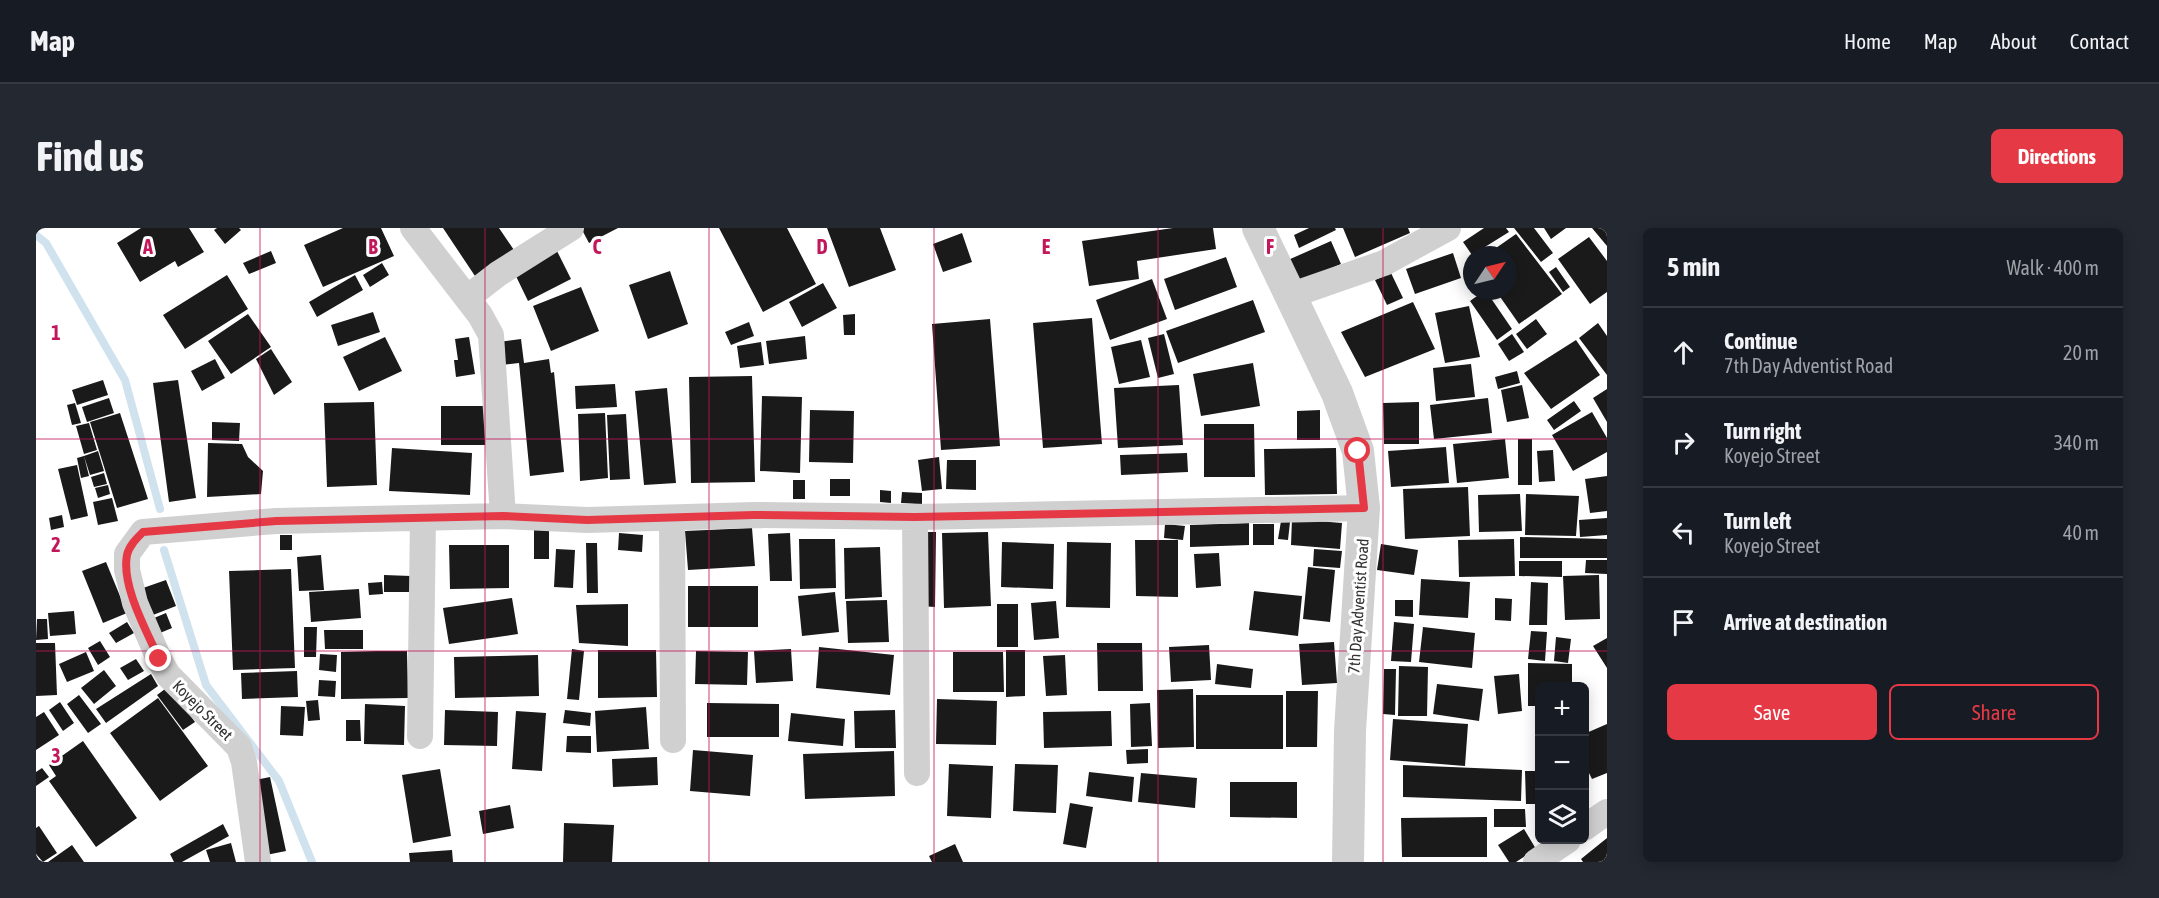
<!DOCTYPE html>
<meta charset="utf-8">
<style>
body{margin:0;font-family:"Asap Condensed",sans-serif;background:#242831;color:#f1f3f6}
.controls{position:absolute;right:18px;bottom:18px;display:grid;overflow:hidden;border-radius:9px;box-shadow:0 3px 15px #0003}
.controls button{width:54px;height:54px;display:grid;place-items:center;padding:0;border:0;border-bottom:2px solid #363941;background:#171b24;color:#f1f3f6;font:30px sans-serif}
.compass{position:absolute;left:1427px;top:18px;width:54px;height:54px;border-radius:50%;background:#171b24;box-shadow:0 3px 15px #0003;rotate:55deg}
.stop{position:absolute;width:18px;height:18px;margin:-14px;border:4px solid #e63946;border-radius:50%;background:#fff}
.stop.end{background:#e63946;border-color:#fff;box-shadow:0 2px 6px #0008}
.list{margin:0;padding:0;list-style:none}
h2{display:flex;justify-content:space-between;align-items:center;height:78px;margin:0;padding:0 24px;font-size:26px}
h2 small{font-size:20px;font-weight:400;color:#9ea1a6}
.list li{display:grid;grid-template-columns:39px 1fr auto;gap:18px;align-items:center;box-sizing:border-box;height:90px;padding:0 24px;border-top:2px solid #363941}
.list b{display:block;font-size:22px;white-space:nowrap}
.list p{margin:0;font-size:20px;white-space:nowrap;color:#9ea1a6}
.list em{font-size:20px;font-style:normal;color:#9ea1a6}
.actions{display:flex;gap:12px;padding:18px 24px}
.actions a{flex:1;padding:14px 0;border:2px solid #e63946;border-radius:9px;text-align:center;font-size:21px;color:#e63946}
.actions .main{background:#e63946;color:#fff}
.icon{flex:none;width:33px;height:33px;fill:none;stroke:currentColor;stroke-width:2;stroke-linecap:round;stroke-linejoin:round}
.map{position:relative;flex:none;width:1571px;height:634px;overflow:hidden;border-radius:9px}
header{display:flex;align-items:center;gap:36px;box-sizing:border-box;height:84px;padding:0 30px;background:#171b24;border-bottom:2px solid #363941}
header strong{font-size:28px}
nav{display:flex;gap:33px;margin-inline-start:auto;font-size:21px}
.intro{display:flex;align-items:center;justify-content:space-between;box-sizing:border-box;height:144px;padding:0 36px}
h1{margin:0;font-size:42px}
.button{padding:15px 27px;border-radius:9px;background:#e63946;color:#fff;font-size:21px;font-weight:700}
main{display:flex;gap:36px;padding:0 36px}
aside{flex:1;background:#171b24;border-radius:9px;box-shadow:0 3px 15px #0003}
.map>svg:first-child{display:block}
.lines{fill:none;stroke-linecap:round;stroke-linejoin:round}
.stream{stroke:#cfe2ee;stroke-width:8}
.building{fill:#1a1a1a}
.minor{stroke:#d0d0d0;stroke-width:26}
.tertiary{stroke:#d0d0d0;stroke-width:32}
.route{stroke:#e63946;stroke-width:8}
.grid{fill:none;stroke:#c2185b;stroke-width:1.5;stroke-opacity:0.55}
.labels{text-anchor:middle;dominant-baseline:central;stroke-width:6;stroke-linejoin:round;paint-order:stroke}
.street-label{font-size:16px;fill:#333;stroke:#fff}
.grid-label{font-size:20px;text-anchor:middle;font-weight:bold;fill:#c2185b;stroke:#fff;stroke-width:6;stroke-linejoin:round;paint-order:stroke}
</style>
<header>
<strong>Map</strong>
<nav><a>Home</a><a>Map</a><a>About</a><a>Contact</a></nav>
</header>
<div class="intro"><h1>Find us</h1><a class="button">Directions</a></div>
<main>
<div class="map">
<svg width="1571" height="634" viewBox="0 0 1571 634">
<rect width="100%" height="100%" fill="#fff"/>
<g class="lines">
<path class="stream" d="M0,7L10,15L89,152L124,281
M128,322L170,457L243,553L276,634"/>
</g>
<path class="building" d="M105,0H153L168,24L142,39L139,33L104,54L81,15Z
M181,0H203L205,2L189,16L178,2Z
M307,0H345L358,28L287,59L268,17Z
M407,0H463L478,22L439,48Z
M545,0H582L553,15Z
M683,0H751L780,56L727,84Z
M791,0H844L860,42L813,59Z
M1137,0H1177L1180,21L1101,33L1103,51L1053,58L1046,13Z
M1273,0H1299L1300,2L1263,20L1258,7Z
M1307,0H1372L1374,5L1319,29Z
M1448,0H1470L1473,4L1436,27L1427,14Z
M1478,0H1498L1517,25L1505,34Z
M1508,0H1530L1515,11Z
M1556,0H1571V18Z
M926,5L936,34L907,44L897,16Z
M1480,6L1526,66L1483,96L1460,63H1472V27H1450Z
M1553,9L1571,33V64L1554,76L1522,31Z
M1295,13L1305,36L1262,55L1252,32Z
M520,21L535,51L492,73L477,42Z
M235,23L240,35L213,46L207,35Z
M1417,25L1425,50L1379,66L1370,41Z
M1190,29L1201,59L1139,82L1128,51Z
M346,35L353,47L334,59L327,47Z
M1520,39L1534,59L1527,64L1513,44Z
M634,43L652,96L612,111L593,57Z
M1355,45L1367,70L1351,77L1339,52Z
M191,47L212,81L149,121L127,87Z
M319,47L327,62L281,89L273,74Z
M1116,51L1131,91L1074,112L1060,72Z
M787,55L801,80L766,99L753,74Z
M545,59L563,103L515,123L497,78Z
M1448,63H1450L1476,101L1461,112L1434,73Z
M1217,72L1229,104L1142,135L1130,103Z
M1377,74L1399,121L1329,149L1305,104Z
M1433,78L1444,129L1409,135L1399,85Z
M337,84L344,104L302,118L295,97Z
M212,86L235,119L195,146L172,113Z
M819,86V107H808L807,87Z
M1056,90L1066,216L1007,220L997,95Z
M954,91L964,218L905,222L896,96Z
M1500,91L1511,106L1491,121L1480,106Z
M713,94L718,108L695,117L689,104Z
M1562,95L1571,108V147L1543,110Z
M1128,106L1138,146L1122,150L1112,110Z
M1476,106L1488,124L1473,133L1462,116Z
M769,108L771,131L733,136L730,113Z
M349,109L366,143L323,163L307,129Z
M433,109L439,146L420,149L418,132H422L419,111Z
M485,111L488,135L513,131L515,145L518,144L528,244L494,248L483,135L465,137L462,114Z
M1105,112L1114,149L1083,156L1075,119Z
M1540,112L1564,147L1515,181L1488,145Z
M725,114L728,137L704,140L701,118Z
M235,121L256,154L238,167L220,131Z
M179,131L189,150L166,163L155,143Z
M1217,135L1224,178L1165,188L1157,146Z
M1435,136L1439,169L1400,173L1397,140Z
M1481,143L1484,155L1462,161L1459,149Z
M716,148L719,254L655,255L653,149Z
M67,152L72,167L41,177L36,162Z
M142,152L160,270L133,274L117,155Z
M579,156L581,179L540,181L539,158Z
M1143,157L1147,217L1082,220L1078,160Z
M1486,157L1493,190L1471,194L1465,162Z
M631,160L640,255L608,257L599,163Z
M1571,161V194L1557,170Z
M726,168L766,169L764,245L724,243Z
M73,170L78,185L51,194L46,179Z
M1452,170L1456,205L1398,211L1394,177Z
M1538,173L1545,183L1518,202L1511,192Z
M338,174L341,257L291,259L288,175Z
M1383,174V216H1348L1347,175Z
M39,175L45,195L36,197L31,177Z
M405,178H449V217H405Z
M774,182L818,183L817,235L773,234Z
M1284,182V212H1261V183Z
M1556,184L1571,210V224L1537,243L1516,207Z
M84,185L112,271L81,280L54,194Z
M569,185L572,250L544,253L542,186Z
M590,186L594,251L574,252L571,187Z
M176,194L204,195L203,213L176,212Z
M53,195L61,222L48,226L40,198Z
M1168,196H1218L1219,249H1168Z
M1469,211L1473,250L1421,255L1417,216Z
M1482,211H1496V257H1482Z
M172,215L206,216L212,229L227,243L225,266L171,269Z
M1410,219L1413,255L1355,259L1352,223Z
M356,220L436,225L434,267L353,263Z
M1300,220L1301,266L1229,267L1228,221Z
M1517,222L1519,253L1503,254L1501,223Z
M62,223L68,243L54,247L48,228Z
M1151,225L1152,244L1085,247L1084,227Z
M48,228L53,248L45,250L41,230Z
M903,229L906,261L886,263L882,232Z
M911,232H940V262L910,261Z
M41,237L52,288L35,292L22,241Z
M68,245L71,256L58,259L55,249Z
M1571,248V283L1554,285L1549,251Z
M794,251H814V268H794Z
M757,252H769V271H757Z
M72,257L74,266L62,270L59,260Z
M1432,259L1434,308L1369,311L1367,261Z
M844,262L855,263V275L844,274Z
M866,264L886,265V276L865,275Z
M1484,266L1486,303L1443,304L1442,267Z
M1490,266L1543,268L1540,308L1489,307Z
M76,270L82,293L62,297L57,274Z
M26,287L28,299L15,302L13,290Z
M1571,290V307L1544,309L1543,292Z
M1256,291L1306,295L1304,321L1255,317Z
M1245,293L1254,294L1252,312L1242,311Z
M1213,295V317L1154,319V297Z
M1129,296L1149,298L1147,312L1128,310Z
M1217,296H1238V317H1217Z
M513,300V331H498V301Z
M716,300L719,338L652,342L649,303Z
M884,304H900L899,379L883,378Z
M952,304L955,378L908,380L906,305Z
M583,305L607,307L606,324L582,322Z
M754,305L756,353H734L732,306Z
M244,307H256V322H244Z
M1484,309L1571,311V330H1484Z
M763,311H799L800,360L764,361Z
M1478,311L1479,348L1423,349L1422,312Z
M1099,312H1142V369L1100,368Z
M966,314L1018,316L1017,361L965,359Z
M1031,314L1075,315L1074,380L1030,379Z
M550,315H561L562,365H551Z
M1345,316L1382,322L1378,347L1341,342Z
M413,317H473V360L414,361Z
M844,319L846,369L809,371L808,320Z
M520,321L539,322L537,360L518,359Z
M1278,321L1306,323L1304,340L1277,338Z
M1183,325L1185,358L1160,360L1158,326Z
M285,327L288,362L263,363L261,329Z
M1550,332H1571V346L1549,345Z
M1483,333H1526V349L1483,348Z
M70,334L91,385L67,395L46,343Z
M1272,339L1299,342L1294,394L1267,391Z
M255,341L259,440L197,442L193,343Z
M348,347L375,348V364H348Z
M1563,347L1564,391L1529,392L1527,348Z
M1385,351L1434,354L1432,390L1383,387Z
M130,352L140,378L117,387L107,360Z
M346,354L347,366L333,367L332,355Z
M1495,354L1512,355L1511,397H1493Z
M652,358H722V399H652Z
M323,361L325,390L275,394L273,364Z
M1218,363L1266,368L1262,408L1213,402Z
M799,364L803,404L766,408L762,368Z
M476,370L482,406L413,416L407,380Z
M1459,370L1476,371L1475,393L1459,392Z
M851,372L853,414L812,415L810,373Z
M1359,372H1377V389L1359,388Z
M1020,373L1023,410L998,412L995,375Z
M592,376V418L543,415L540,377Z
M961,376H982V419H961Z
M38,383L40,406L14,408L12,385Z
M130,385L136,400L124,405L118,390Z
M1,391H11L12,411L0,412Z
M91,394L98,405L80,415L73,405Z
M1358,394L1378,396L1375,434L1355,433Z
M268,399H281L280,429H268Z
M1387,399L1439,405L1436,440L1383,434Z
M288,402H327V421H289Z
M1495,403L1511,404L1509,433L1492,431Z
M1520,409L1535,411L1532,435L1518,433Z
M1571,410V440L1557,418Z
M64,413L74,429L62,437L52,420Z
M1298,414L1301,455L1266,457L1263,416Z
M0,415H19L21,467L0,468Z
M1061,415H1106L1107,463H1062Z
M1173,417L1175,452L1135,454L1133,419Z
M783,419L858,427L854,467L780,460Z
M536,421L548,423L543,472L531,471Z
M755,421L757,453L720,455L718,423Z
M562,422H620L621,469L562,470Z
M970,422H989V468L970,469Z
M340,423H371L372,470L305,471V424Z
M660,423L712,424L711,457L659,456Z
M50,424L58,443L31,454L23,436Z
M917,424H967L968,464H917Z
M284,426L301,427L300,444L283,442Z
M502,427L503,468L419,470L418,429Z
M1029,427L1031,467L1010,468L1007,428Z
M100,431L108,443L92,452L84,440Z
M1492,435L1536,436V458H1504V478H1492Z
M1181,436L1217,441L1215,460L1179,456Z
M1363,438L1392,439L1391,488H1362Z
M1348,441H1360L1359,487L1347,486Z
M68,442L80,458L58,476L45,460Z
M261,443L262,469L206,471L205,445Z
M115,446L122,458L70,495L60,481Z
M1483,446L1486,483L1462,486L1458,448Z
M283,452L300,453L299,469L282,468Z
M1401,456L1447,461L1443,493L1397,486Z
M133,458L159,494L147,502L121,467Z
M1157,461L1158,519L1122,520L1121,462Z
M1250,463H1282L1281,519H1250Z
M43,467L65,496L52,505L31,476Z
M1160,467H1247V521H1160Z
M122,470L172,538L124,573L74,505Z
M901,471L961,473L960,517L900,516Z
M282,472L284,492L272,493L270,473Z
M24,474L38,495L27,503L13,482Z
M671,475L743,476V509H671Z
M1114,475L1116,518L1095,519L1094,476Z
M329,476L369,478L368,517L328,516Z
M245,478L269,479L267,508L244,507Z
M610,479L613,521L561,524L559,483Z
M409,482L462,484L461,518L408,517Z
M529,482L555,485L554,498L527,495Z
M859,482L860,520H819L818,483Z
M480,483L510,485L506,543L476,541Z
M1075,483L1076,518L1008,520L1007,484Z
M8,484L23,507L0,522V489Z
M755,485L809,491L807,518L752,513Z
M1357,491L1432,496L1429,538L1354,532Z
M310,492H324L325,513H310Z
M1571,496V545L1556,551L1548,535V506Z
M531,508H555V525L530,524Z
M47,513L101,590L60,619L13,553L20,548L13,537Z
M1112,521V535L1091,536L1090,522Z
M657,522L717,527L714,568L654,563Z
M858,523L859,568L769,571L767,526Z
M621,529L622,557L577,559L576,531Z
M913,536L957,538L955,590L911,588Z
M979,536L1022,537L1020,585L977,583Z
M1367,537L1486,542L1485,573L1367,569Z
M6,540L13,549L0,558V544Z
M404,541L415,608L377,615L366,547Z
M1489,543H1504V576H1490Z
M1053,544L1098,549L1096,574L1050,568Z
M1105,545L1161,550L1159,580L1102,574Z
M234,549L250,623L230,627L215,553Z
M1194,554H1261V590L1194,589Z
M1034,575L1057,579L1050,620L1027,616Z
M474,577L478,600L447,606L443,583Z
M1458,581H1489L1490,599H1458Z
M1451,589V629H1366L1365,590Z
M528,595L578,597L576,634H527Z
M187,596L193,608L146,634H138L134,626Z
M3,598L21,625L7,634L0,626V600Z
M1488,601L1500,621L1480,634H1473L1462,617Z
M1571,610V634H1547L1545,631Z
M195,615L200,634H174L170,622Z
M919,616L927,634H896L893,628Z
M36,617L48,634H12Z
M416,622L417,634H374L373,625Z"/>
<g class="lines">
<path class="minor" d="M377,0L444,87L455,107L467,288
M1256,67L1348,35L1412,0
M431,70L462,46L535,0
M879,289L881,545
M636,290L637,512
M384,508L387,290
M1548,600L1571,584
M222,634L208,534L203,519L132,447L123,431L99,375L91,342V326L107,304L240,293L467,288L551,292L718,287L879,289L1328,280
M1500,634L1532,612"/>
<path class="tertiary" d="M1222,0L1301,165L1322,223L1328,280L1314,503L1312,634"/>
</g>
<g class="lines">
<path class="route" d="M123,431C111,403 85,358 91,327C93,318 100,311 107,304L240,293L467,288L551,292L718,287L879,289L1328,280L1322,223"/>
</g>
<path class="grid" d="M224,0V634M449,0V634M673,0V634M898,0V634M1122,0V634M1347,0V634M0,211H1571M0,423H1571"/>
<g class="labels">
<g class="street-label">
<text transform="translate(1322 378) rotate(-86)">7th Day Adventist Road</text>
<text transform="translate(167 482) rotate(45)">Koyejo Street</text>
</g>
</g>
<g class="grid-label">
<text x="112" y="26">A</text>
<text x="337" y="26">B</text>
<text x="561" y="26">C</text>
<text x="786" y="26">D</text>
<text x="1010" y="26">E</text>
<text x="1234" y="26">F</text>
<text x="20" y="112">1</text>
<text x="20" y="324">2</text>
<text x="20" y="535">3</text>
</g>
</svg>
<div class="controls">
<button>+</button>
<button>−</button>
<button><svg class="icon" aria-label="layers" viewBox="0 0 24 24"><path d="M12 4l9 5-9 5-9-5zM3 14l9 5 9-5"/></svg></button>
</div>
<svg class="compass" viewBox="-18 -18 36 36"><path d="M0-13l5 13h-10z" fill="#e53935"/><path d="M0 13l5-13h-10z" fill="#9ea1a6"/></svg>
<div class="stop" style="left:1322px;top:223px"></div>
<div class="stop end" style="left:123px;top:431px"></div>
</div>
<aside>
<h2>5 min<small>Walk · 400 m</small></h2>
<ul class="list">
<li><svg class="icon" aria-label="ahead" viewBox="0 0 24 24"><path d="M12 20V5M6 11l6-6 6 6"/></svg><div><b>Continue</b><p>7th Day Adventist Road</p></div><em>20 m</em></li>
<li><svg class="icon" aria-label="right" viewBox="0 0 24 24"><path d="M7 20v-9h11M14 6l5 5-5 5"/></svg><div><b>Turn right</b><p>Koyejo Street</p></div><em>340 m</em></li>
<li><svg class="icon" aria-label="left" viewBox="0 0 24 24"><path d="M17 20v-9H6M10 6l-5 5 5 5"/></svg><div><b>Turn left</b><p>Koyejo Street</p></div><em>40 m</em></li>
<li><svg class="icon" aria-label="arrive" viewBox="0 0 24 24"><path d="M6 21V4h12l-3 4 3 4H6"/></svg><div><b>Arrive at destination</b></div></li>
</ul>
<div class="actions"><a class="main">Save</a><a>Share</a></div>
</aside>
</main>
